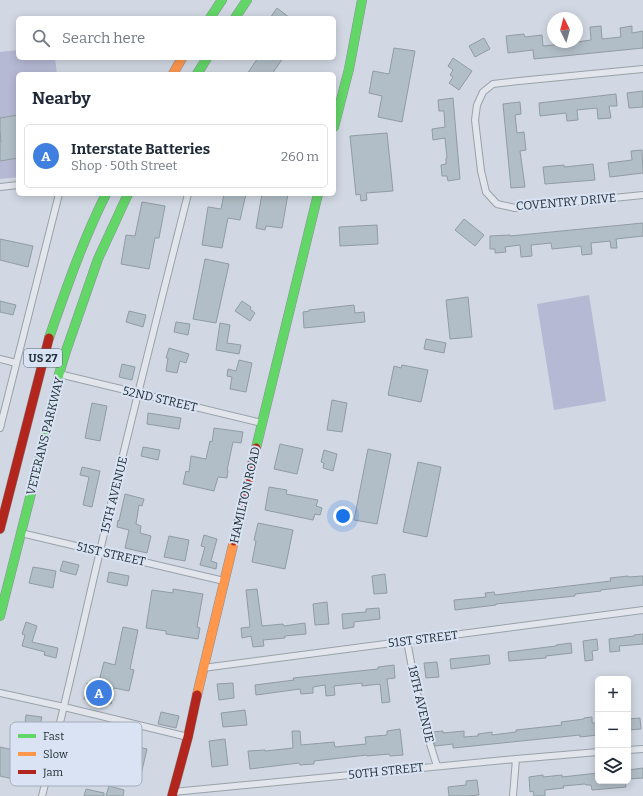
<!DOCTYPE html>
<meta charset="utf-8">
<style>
body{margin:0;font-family:Bitter,serif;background:#f6f6f7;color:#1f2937}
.controls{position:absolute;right:12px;bottom:12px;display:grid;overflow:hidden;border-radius:6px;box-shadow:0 2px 10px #0003}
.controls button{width:36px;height:36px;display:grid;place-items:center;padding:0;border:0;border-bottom:1px solid #e0e1e3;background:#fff;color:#1f2937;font:20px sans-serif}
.compass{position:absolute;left:547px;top:12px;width:36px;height:36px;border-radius:50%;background:#fff;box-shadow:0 2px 10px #0003;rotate:354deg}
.you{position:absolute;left:343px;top:516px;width:14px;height:14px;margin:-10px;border:3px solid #fff;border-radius:50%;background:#1a73e8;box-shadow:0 0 0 6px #1a73e833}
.badge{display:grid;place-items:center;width:26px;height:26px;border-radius:50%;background:#b45309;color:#fff;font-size:13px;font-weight:700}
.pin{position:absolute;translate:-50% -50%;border:2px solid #fff;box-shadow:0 1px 4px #0006}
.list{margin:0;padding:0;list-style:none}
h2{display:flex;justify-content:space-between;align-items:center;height:52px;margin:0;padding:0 16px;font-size:17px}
h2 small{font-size:13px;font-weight:400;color:#747a83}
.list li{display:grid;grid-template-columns:26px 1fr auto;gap:12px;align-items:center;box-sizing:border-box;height:64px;margin:0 8px 8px;padding:0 8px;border:1px solid #e0e1e3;border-radius:6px}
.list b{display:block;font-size:15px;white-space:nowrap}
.list p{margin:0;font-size:13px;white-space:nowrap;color:#747a83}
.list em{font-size:13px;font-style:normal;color:#747a83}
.icon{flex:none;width:22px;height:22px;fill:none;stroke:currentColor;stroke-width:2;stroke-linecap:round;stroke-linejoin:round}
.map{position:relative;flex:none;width:643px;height:796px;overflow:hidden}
.search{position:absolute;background:#fff;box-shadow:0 2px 10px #0003;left:16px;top:16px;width:320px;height:44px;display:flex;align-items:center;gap:10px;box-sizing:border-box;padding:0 14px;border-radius:6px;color:#747a83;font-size:15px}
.panel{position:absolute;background:#fff;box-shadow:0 2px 10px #0003;left:16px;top:72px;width:320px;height:124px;border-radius:6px}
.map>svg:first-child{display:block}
.green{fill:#b6b9d4}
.building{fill:#b2bec7;stroke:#909ca3}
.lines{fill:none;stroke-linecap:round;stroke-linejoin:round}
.street-casing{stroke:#99a1a9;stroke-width:8}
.fast-casing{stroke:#8a9098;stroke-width:10}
.slow-casing{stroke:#8a9098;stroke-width:10}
.jam-casing{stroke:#8a9098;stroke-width:10}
.street{stroke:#e2e6ec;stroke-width:6}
.fast{stroke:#63d668;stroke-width:9}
.slow{stroke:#ff974d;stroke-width:9}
.jam{stroke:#b3261e;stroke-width:9}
.labels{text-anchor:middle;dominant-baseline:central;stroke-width:4;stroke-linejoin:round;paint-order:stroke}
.shield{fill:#d9e3f3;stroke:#59666f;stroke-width:1}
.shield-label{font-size:11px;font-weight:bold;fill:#223037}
.street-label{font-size:12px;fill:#223037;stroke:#d9e3f3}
.key{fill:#d9e3f3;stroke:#a2adbb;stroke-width:1}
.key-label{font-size:11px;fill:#223037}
</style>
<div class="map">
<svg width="643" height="796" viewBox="0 0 643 796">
<rect width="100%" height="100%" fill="#d1d8e3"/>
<path class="green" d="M18,50V58H55L57,74H18V177L0,179V52Z
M589,295L606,401L554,410L537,304Z"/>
<path class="building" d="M277,8L290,18H270Z
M601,26L602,39L621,37L620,28L632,26V33L643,31V48L534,59L533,50L508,53L506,36L524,34L525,37L542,35L543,46L562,44L561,42H577L591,40L590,27Z
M484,38L490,49L475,57L469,46Z
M394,48L415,51L402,122L378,117L382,96L369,93L373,71L389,74Z
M258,58H283L272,74H247Z
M453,58L472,71L459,90L449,83L453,77L450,75L453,70L448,66Z
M643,91V107L629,108L627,93Z
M616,94L617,106H609L611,118L598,119L597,108L577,110L578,120L567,121L566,113L540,116L539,103Z
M453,98L460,179L448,181L447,176H442L441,165L446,164V158H447L445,138L433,140L432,129L445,127L444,111H439L438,100Z
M520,102L521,114L515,115L517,133L524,132L526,150L520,151L525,187L511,188L503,104Z
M18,115V151H17L18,158L0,161V142H1L0,131V118Z
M387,133L393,191L366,193L367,200L361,201L360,194L356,195L350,136Z
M642,150L643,173L610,177L608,163L632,160L631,151Z
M593,164L595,180L545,184L543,167L564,165V167Z
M224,194H246L240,220L228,218L222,248L202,245L208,207L221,209Z
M262,194H288L282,228L266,226L265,230L256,228Z
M142,202L165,206L159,238H155L149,269L121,264L126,235L135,236Z
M464,219L484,235L475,246L455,230Z
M643,223V236L616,239L617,248H611L610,241L591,243L592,254L582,255L581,246L552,249L551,243L531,245L532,256L521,257L520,245L505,247L506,252L495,253V249H490V236L510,235V236Z
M377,225L378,244L340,246L339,227Z
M0,239L33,246L28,267L0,260Z
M205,259L229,264L216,323L193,319Z
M468,297L472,337L450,339L446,300Z
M0,301L16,305L13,315L0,312Z
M242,301L251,307L250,309L255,313L250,321L235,311Z
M354,305L355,313L364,312L365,322L304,328L303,312L309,311V310Z
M129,311L146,315L143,327L126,322Z
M176,322L190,324L188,335L174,332Z
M220,323L230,325L227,343L241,345L239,354L216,350Z
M426,339L446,343L444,353L424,349Z
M169,348L189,354L186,363L180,361L177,373L166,371L168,358H166Z
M239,360L252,363L246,392L230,389L232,377L227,376L228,369L236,371Z
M122,364L135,367L132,380L119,377Z
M402,365L428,370L421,402L388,395L394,366L401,368Z
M332,400L347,403L342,432L327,430Z
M92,403L107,406L100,441L85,438Z
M148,413L181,418L179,429L147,424Z
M214,428L243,432L241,443L233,442L227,470H228L227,478L218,477L214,491L183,484L186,471L189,472L191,456L206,459L210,441L212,442Z
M280,444L303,449L297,474L274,469Z
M143,447L160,450L158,460L141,456Z
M368,449L391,454L377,524L354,520Z
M324,450L337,454L333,471L323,468L324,463L321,462Z
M418,462L441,467L427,537L403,532Z
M82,467L100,471L92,507L83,505L89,477L80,475Z
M269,487L287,490L286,494L318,500L316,506L322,508L320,515L315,514L313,520L265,510Z
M125,494L144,499L142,506L139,505L136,524L141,526L140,533L151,536L147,553L125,548L129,530L117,527L118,520L119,521Z
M258,523L293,530L285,569L252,562L256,541L254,540Z
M204,535L217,539L211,561L217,563L216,569L200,565L205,547L201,546Z
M169,536L189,540L185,561L164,557Z
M63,561L79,565L76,575L60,571Z
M33,567L56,571L53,588L29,583Z
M109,572L129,576L127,586L107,582Z
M385,574L387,593L374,594L372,576Z
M628,576V577L643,576V585L601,590V591L575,594V596L496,604V605L455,610L454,600L486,597L485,593L494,592L495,595L527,591L611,581L610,578Z
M173,589L203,594L197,627L200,628L198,639L166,634V631L146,628L152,590L173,593Z
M257,589L262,626L283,624L284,626L305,623L306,634L285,636V638L263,640L264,646L253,647L251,636L242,638L241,628L250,627L246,590Z
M327,602L329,624L315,625L313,604Z
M379,608L380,619L354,622V627L343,629L342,614L366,612V609Z
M26,622L37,626L32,642L58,648L56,658L44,655L45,652L22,646L25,635L22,634Z
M123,627L138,630L130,669L134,670L129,691L114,688L111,704L84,699L87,683L98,685L104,662L115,665Z
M643,634V644L619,646L620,651L610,652L609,639L634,636V635Z
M597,639L598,650L592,651L593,660L585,661L583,641Z
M571,643L572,653L546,656V658L509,661L508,652L556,646V645Z
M489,655L490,664L451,669L450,659Z
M437,662L439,677L426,678L424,663Z
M394,665L395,678L387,679L390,702L382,703L380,684L362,686V683L334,686L335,695L326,696L325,685L313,687V693L301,694L300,689L256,695L255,685L294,680L293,678L378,669V667Z
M233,683L234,698L219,700L217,684Z
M245,710L247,725L223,727L221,713Z
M161,712L179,716L176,728L158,724Z
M26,715L42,717L40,725L25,723Z
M592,717V723H598V735L580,737V735L453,748V744L435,746L432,732L443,731V733L464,731V737L478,736V734L492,732V735L516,732V730L562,725L561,722L584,719V718Z
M640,718L641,729L628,730V719Z
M400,729L403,755L390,756L389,754L367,756V755L314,761V764L300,765L299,763L250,769L248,751L265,750V751L293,748L292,731H300L301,745L334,742L335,747L366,744L365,737L387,735V731Z
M106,736L118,738L117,742L147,749L140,779L115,774L118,759L103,756Z
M225,739L228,765L212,767L209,741Z
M0,747L18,751L15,768L25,770L22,781L0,776Z
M643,768V778L628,779V770Z
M598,773V781H625L626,787L592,790L591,785H586L585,784L563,786L564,788L545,790V796H534L533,791L530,792L529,777L543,775V777L562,775V777Z
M477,780L479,795L467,796H449L448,787L466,785V781Z
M109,786L124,790L123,796H106Z
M86,789L104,793V796H84Z"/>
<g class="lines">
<defs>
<path id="street" d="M643,69L519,81L493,84L483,92L477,105L475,120L481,171L486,192L497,204L515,208L643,195
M0,187L18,185
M0,359L16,363
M59,374L262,423
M0,428L59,194
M21,533L224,581
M407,641L416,689L424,725L437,766
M203,668L643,610
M0,693L64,707L188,737
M628,750L643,749
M173,792L516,759L598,752
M42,796C63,714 81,632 100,551C128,431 158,313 188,194
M513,796L516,759"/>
<path id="fast" d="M210,18L222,0
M235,18L247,0
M197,74L207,58
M334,127L349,69L362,0
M49,338C66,289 83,240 106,194
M256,448L318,194
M0,616L43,446L59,374L66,351L98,259L128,194"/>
<path id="slow" d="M173,74L182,58
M197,695L234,541"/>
<path id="jam" d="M0,529L49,338
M234,541L256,448
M172,796L188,737L197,695"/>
</defs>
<use href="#street" class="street-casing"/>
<use href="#fast" class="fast-casing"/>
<use href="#slow" class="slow-casing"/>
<use href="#jam" class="jam-casing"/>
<use href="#street" class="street"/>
<use href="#fast" class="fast"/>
<use href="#slow" class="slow"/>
<use href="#jam" class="jam"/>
</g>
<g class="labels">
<rect class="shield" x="24" y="349" width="38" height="18" rx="3"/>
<g class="shield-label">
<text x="43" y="358">US 27</text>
</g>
<g class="street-label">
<text transform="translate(566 202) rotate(-5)">COVENTRY DRIVE</text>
<text transform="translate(160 399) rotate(13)">52ND STREET</text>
<text transform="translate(45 436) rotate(-76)">VETERANS PARKWAY</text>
<text transform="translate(114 495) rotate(-76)">15TH AVENUE</text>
<text transform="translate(245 495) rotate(-77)">HAMILTON ROAD</text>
<text transform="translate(111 554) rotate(13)">51ST STREET</text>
<text transform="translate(423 639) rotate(-7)">51ST STREET</text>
<text transform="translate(421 704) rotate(77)">18TH AVENUE</text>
<text transform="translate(386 771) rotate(-6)">50TH STREET</text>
</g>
</g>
<rect x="10" y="722" width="132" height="64" rx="6" class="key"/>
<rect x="18" y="734" width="18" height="4" fill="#63d668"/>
<rect x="18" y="752" width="18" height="4" fill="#ff974d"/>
<rect x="18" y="770" width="18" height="4" fill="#b3261e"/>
<g class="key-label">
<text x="43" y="740">Fast</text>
<text x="43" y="758">Slow</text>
<text x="43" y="776">Jam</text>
</g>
</svg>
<div class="controls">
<button>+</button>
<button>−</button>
<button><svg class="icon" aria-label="layers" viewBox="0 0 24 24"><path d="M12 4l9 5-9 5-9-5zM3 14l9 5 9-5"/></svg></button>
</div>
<svg class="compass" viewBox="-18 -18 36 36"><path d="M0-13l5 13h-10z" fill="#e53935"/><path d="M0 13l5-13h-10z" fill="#747a83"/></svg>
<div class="you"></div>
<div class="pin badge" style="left:99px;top:693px;background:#3f7fe0">A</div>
<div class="search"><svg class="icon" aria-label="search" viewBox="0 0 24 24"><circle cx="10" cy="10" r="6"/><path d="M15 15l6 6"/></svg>Search here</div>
<section class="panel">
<h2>Nearby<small></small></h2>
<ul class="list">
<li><span class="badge" style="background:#3f7fe0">A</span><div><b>Interstate Batteries</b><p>Shop · 50th Street</p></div><em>260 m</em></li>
</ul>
</section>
</div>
